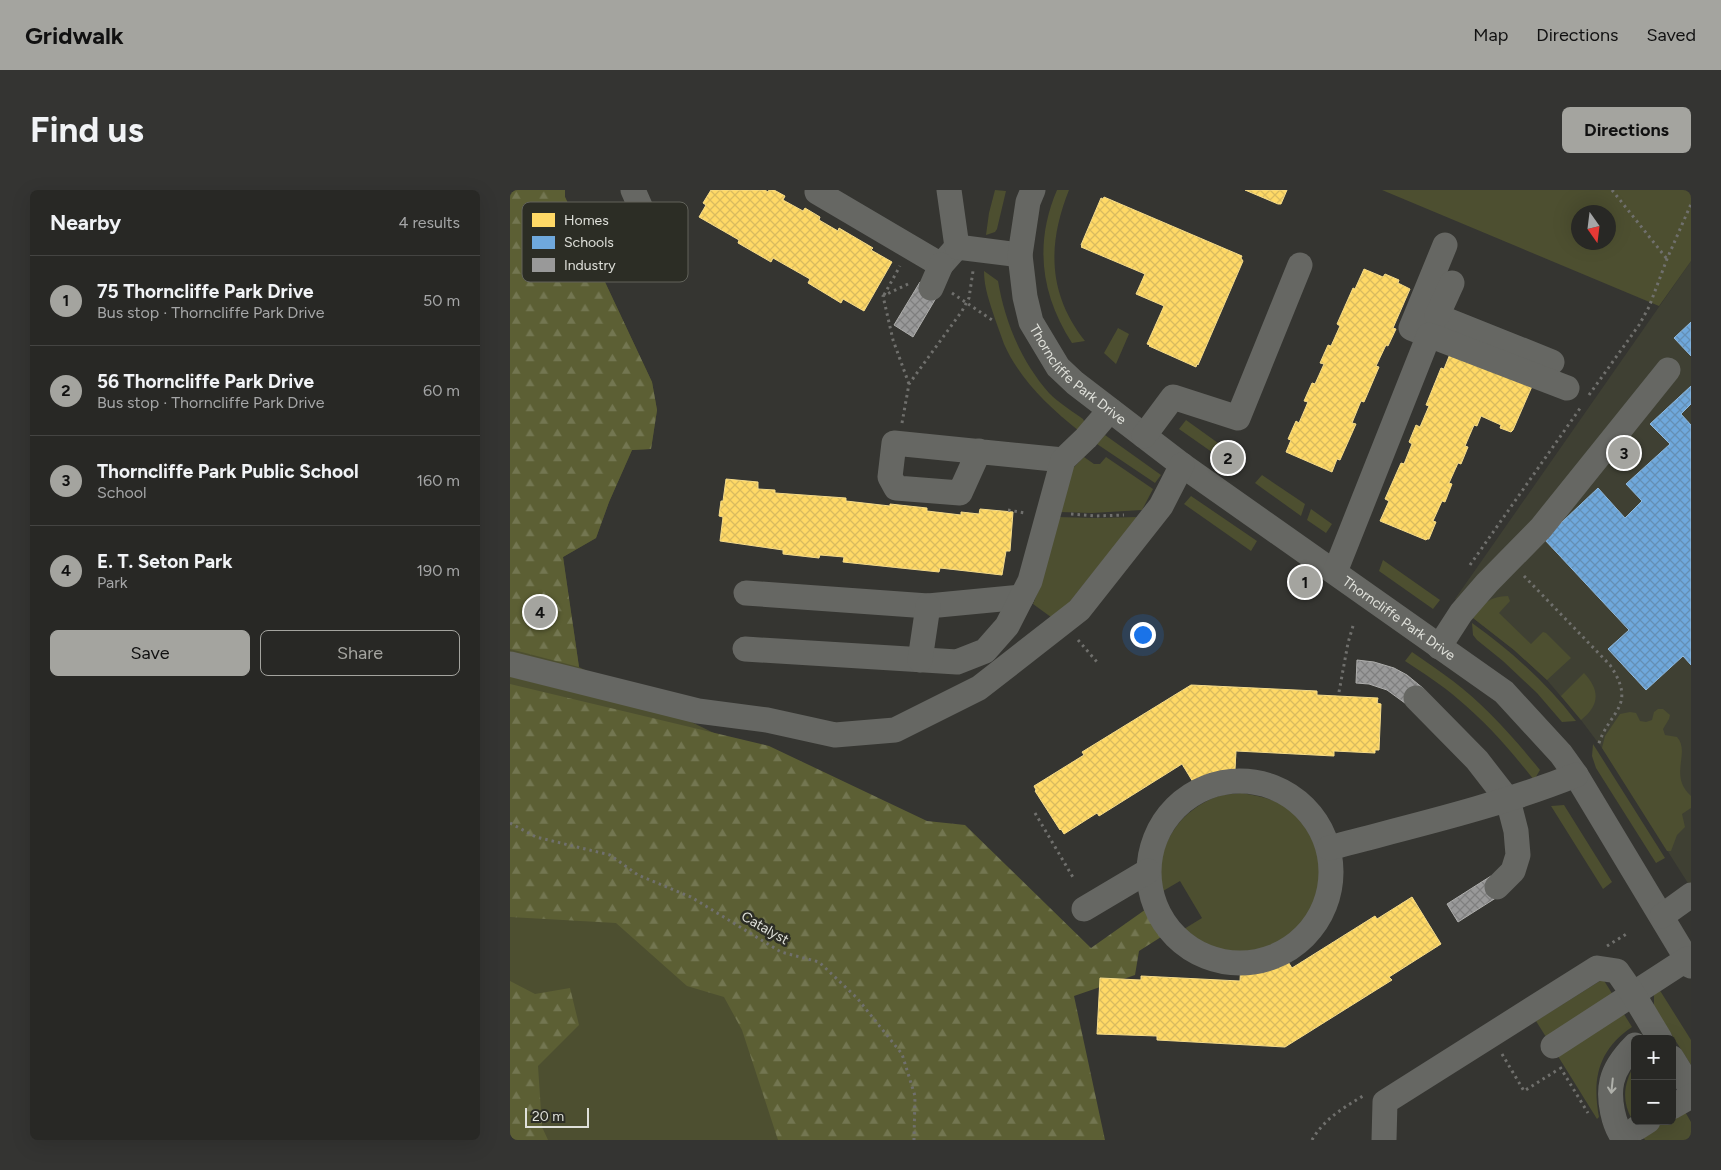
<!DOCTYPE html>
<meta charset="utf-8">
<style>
body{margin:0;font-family:Figtree,sans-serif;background:#343432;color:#f1f3f6}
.controls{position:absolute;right:15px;bottom:15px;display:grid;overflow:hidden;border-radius:8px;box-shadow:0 5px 20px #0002}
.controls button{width:45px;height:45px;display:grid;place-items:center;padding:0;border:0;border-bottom:1px solid #444442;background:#282825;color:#f1f3f6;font:25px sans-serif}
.compass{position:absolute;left:1061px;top:15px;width:45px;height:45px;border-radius:50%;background:#282825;box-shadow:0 5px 20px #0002;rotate:166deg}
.scale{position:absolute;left:15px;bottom:12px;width:64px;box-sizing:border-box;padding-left:5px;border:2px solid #dfe0da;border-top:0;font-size:14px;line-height:18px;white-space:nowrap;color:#dfe0da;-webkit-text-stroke:4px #2c2d25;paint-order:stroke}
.you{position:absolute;left:632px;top:444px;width:18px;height:18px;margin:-12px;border:4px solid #fff;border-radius:50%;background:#1a73e8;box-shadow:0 0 0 8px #1a73e833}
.badge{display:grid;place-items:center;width:32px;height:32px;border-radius:50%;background:#a4a49f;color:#111;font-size:16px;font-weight:700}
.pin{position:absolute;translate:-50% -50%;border:2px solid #fff;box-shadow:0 1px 5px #0006}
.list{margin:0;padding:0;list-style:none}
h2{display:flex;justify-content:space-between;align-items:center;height:65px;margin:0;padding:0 20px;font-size:21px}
h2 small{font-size:16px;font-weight:400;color:#a5a6a7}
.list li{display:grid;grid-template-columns:32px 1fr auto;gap:15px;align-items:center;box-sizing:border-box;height:90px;padding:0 20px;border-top:1px solid #444442}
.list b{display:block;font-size:19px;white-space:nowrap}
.list p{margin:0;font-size:16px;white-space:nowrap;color:#a5a6a7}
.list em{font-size:16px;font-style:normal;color:#a5a6a7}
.actions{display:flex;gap:10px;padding:15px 20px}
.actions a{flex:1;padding:11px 0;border:1px solid #a4a49f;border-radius:8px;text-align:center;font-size:18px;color:#a4a49f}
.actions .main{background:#a4a49f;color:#111}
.map{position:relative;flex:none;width:1181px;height:950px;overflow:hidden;border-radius:8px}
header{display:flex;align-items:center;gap:30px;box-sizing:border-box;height:70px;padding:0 25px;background:#a4a49f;color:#111}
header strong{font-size:24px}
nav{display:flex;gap:28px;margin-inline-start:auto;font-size:18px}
.intro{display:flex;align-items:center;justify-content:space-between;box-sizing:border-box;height:120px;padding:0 30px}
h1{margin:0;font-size:35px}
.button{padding:12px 22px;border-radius:8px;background:#a4a49f;color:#111;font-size:18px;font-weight:700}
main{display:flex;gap:30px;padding:0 30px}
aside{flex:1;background:#282825;border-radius:8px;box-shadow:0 5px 20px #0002}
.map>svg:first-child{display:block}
.built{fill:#3f4033}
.green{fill:#4d4f30;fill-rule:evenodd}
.forest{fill:url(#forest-firs)}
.homes{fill:url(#homes-cross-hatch);stroke:#f5db89}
.schools{fill:url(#schools-cross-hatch);stroke:#91b9db}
.industry{fill:url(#industry-cross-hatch);stroke:#aeaeac}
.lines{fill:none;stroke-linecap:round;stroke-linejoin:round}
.path{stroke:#70706d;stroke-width:3;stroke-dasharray:2.5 4;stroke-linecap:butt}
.minor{stroke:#666763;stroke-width:25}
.oneway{stroke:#afb0aa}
.labels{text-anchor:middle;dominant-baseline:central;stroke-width:5;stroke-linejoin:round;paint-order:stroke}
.street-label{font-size:14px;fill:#dfe0da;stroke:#2c2d25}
.key{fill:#2c2d25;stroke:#62635b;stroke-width:1}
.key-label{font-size:14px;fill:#dfe0da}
</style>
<header>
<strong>Gridwalk</strong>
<nav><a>Map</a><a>Directions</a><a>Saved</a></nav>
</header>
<div class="intro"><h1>Find us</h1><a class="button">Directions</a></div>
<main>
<aside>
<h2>Nearby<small>4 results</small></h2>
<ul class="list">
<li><span class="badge">1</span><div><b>75 Thorncliffe Park Drive</b><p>Bus stop · Thorncliffe Park Drive</p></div><em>50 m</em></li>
<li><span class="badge">2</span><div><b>56 Thorncliffe Park Drive</b><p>Bus stop · Thorncliffe Park Drive</p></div><em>60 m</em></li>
<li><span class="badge">3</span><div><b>Thorncliffe Park Public School</b><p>School</p></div><em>160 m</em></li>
<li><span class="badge">4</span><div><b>E. T. Seton Park</b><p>Park</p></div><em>190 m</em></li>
</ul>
<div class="actions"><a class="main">Save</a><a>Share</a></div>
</aside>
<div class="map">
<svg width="1181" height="950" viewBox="0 0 1181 950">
<defs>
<pattern id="forest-firs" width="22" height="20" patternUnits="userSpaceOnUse" patternTransform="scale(1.25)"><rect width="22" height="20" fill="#5c5f34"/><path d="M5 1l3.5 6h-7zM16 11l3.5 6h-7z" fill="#737651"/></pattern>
<pattern id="homes-cross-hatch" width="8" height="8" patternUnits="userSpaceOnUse" patternTransform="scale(1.25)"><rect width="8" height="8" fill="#ffd966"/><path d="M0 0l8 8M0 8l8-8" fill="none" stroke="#d9bb5f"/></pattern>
<pattern id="schools-cross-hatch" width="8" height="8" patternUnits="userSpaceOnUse" patternTransform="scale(1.25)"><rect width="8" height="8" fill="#6fa8dc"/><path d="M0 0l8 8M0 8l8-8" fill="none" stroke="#648fb5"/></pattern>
<pattern id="industry-cross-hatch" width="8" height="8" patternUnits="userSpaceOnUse" patternTransform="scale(1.25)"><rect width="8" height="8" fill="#999"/><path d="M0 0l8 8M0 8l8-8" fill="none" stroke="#7f7f7f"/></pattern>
</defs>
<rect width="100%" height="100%" fill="#353531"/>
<path class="built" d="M1181,71V698L1095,562L1071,530L1037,490L1004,460L963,428L945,409Z"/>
<path class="green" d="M0,0H55V7L142,192L147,220L141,259L122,260L99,312L86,348L53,367L69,477L345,612L566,950H0Z
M485,0L496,1L487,39L485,42L476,45L479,23Z
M547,0H559C537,55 538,104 575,151L562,153C531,105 524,54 547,0Z
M872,0H1181V71L1149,116ZM1068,22H1098V52H1068Z
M474,81L488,91C495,132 511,171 539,203C549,213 562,221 573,229L575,233L569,241C539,217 510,190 494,154C491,146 488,137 485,129C480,113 474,98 474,81Z
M608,138L619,144L606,174L594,163Z
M676,230L715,258L709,267L669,239Z
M595,245L651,285L645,293L587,254Z
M574,267L584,274H590L596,267L643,299L632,320L582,323L550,322L560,281Z
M752,285L795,314L791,326L745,293Z
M681,306L747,351L741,361L674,314Z
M801,319L822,334L816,343L797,330Z
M547,327L586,328L628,327L545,430L523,414L532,392Z
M873,370L930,410L923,419L869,381Z
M998,406L1000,411L989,423L1021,454L1033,442L1036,443L1061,468L1037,490L1004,460L963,428L964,424C977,412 979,407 998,406Z
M962,433C1001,461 1037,493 1066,531L1052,532L1027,503L993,471L967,450L963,445Z
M902,462C916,472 930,481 943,491C976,516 1004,548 1030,580L1024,590C1001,561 977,533 948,509C932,495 913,483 895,471Z
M1074,483C1090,500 1090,515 1071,530L1051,506Z
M1148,519H1153L1160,525L1159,529L1153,539L1155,545L1167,547C1181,563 1158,585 1181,606V618L1172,624L1175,637L1167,645L1161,661H1157L1092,558L1095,546L1110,524L1120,522L1126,523L1130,531L1136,532L1142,530L1144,522Z
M1083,554L1155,668L1146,673L1086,578L1082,566Z
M732,603C749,606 765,609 779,619C789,626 797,638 802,649C825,699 792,756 737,761C723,762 708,761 696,755C688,751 681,744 674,739L692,728L670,691L653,701C643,660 667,622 706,607C714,604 724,604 732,603Z
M1054,615L1102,692L1093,699L1041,616Z
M1093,789L1103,805L1036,847L1026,831Z
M1149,799L1181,850V875L1144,817V805Z
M1112,821L1122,837C1088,860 1082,889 1089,927L1087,929L1046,863Z
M1125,874V927L1122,929C1111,911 1114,892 1125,874Z
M1174,920L1181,932V950H1135L1132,946L1156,931H1162V928Z"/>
<path class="forest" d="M0,0H55V7L142,192L147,220L141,259L122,260L99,312L86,348L53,367L69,477L0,459Z
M0,494L259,556L417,631L455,635L581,758L639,717L651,747L629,761L625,785L564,806L595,950H268L232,840L214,807L177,796L106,733L0,727Z
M0,791L25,804L60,798L69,835L28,876L32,937L38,950H0Z"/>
<path class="homes" d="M201,0H255L258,2L259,0H264L275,6L273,10L293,21L295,18L310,27L309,30L328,41L329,38L363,58L361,60L382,72L354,121L333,109L331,113L298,93L300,89L263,68L261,72L228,53L229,50L189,27L196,15L193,13Z
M735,0H777L771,14H768Z
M594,7L732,66L731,68L733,71L688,175L687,174L686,177L639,156L640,155L637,154L654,116L626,104L635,84L571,57L572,56L571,55L591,8L593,9Z
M854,79L873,87L875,84L889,90L888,93L900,99L883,138L886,139L878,156L876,155L866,176L869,177L854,212L851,211L842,233L846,234L830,270L827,269L822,282L776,262L781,250L778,249L786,231L789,233L798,212L794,211L802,193L805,194L814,174L810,173L818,155L821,156L830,136L827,134L843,98L845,99Z
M942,159L1023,194L1003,240L1001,242L990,238L991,235L971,226L967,236L964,235L955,256L958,257L951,274L948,273L939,293L942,294L935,312L932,311L923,331L926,332L919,349H917L916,350L870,331L879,311L875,309L891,273L894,274L902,254L899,252L906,235L910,237L919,216L916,215L931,178L934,179Z
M216,289L248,292V299L265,300V303L336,308V311L380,316V314L417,318V321L451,325V322L469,324L470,319L503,322L500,361H496L492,385L430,378L429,382L333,372L334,367L310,365L309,368L273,364V360L210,351L213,327L209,326L211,311H213Z
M681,495L807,501V505L868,508L867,513L871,514L869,560H865V563L824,561V566L726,561L725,580L702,583L683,592L672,574L589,626L587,623L554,644L551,639L550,640L525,601L526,600L524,596L574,565L572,562Z
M902,707L931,754L879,787L882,790L775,857L647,850V846L587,844L590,788L631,790V786L730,791L731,770L751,768L771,761L782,778L865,726L867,729Z"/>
<path class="schools" d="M1181,132V166L1164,148Z
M1181,196V214L1171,224L1181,235V475L1173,466L1136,500L1098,459L1119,440L1034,349L1088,298L1115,328L1132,311L1116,294L1160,254L1140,234Z"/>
<path class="industry" d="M410,92L429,103L403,147L384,135Z
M847,470L864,472L884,478L897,485L914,499L899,516L877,500L859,494L846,493Z
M981,686L992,704L948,732L937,714Z"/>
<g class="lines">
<path class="path" d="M1102,0L1157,69
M398,94L373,106L383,150L399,194
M442,103L482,130
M374,105L390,76
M1079,205L1129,135L1139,117L1157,69L1181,14
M392,233L399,194L452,121L459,108L463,81
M498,320L515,323
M561,324L585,326L614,325
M960,375L1071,217
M1014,386L1100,475C1128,517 1099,520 1088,556
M568,450L587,472
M829,502L838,453L843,436
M525,623L564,689
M0,633L26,647L100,665L128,685L181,707L271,762L309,772L347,808L392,864L405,906L404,950
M1097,756L1118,743
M992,864L1014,901L1049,879
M1050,877L1078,923
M802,950C814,929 833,918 853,906"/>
<g class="minor">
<path d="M123,0L144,48"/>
<path d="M308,0L307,2L431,75L447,57"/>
<path d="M439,0L447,57L510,65"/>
<path id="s1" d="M523,0L518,12L510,65L515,107L521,132L548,177L565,193L672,275L994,502L1051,564L1066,585L1181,776"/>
<path d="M935,55L901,138L919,145L927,126L1042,172"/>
<path d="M421,98L431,75"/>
<path d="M927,126L942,93"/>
<path d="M634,246L663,207L728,228L790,75"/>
<path d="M469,261L450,303L386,298L380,287L384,253L553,270"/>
<path d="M825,382L919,145L1057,198"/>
<path d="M236,403L418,416L512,407"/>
<path d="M929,457L951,423L977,393L1031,338L1158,180"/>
<path d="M235,459L447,472L475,461L497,436L520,391L553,270L576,248L600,220"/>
<path d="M410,470L418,416"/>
<path d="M0,474L188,521L257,530L325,545L385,540L469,498L569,420L651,316L672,275"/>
<path d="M906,508L967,570L998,610L1006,641L1008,665L1003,681L987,697"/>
<circle cx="730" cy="682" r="91"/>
<path d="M819,658C902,636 986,617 1066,585"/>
<path d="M574,719L638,681"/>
<path d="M1152,726L1181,705"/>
<path d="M1043,856L1177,769"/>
<path d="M1162,868L1181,899"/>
<path d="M1162,917L1181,906"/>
<path d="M1127,938L1138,931"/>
<path d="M874,950L875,912L1087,778L1107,781L1123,804L1150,849"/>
<path d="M1115,950C1103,936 1098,908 1102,891C1105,878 1116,864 1125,855"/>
</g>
</g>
<defs><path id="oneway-shaft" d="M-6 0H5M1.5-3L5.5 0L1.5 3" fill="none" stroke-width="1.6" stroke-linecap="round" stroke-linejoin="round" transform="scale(1.25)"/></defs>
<use class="oneway" href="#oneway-shaft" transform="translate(1102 896) rotate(96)"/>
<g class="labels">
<g class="street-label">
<text stroke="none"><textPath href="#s1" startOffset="206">Thorncliffe Park Drive</textPath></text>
<text stroke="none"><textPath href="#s1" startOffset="611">Thorncliffe Park Drive</textPath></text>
<text transform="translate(255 738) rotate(30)">Catalyst</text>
</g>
</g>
<rect x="12" y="12" width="166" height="80" rx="8" class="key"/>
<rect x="22" y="23" width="23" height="14" fill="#ffd966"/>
<rect x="22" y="46" width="23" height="13" fill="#6fa8dc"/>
<rect x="22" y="68" width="23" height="14" fill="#999"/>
<g class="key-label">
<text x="54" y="35">Homes</text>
<text x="54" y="57">Schools</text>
<text x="54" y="80">Industry</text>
</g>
</svg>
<div class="controls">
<button>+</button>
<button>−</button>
</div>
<svg class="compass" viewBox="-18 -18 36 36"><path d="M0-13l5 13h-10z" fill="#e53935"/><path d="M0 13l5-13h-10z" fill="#a5a6a7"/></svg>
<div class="scale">20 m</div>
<div class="you"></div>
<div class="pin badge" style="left:795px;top:392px">1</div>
<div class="pin badge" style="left:718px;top:268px">2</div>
<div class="pin badge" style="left:1114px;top:263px">3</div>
<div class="pin badge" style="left:30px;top:422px">4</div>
</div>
</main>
